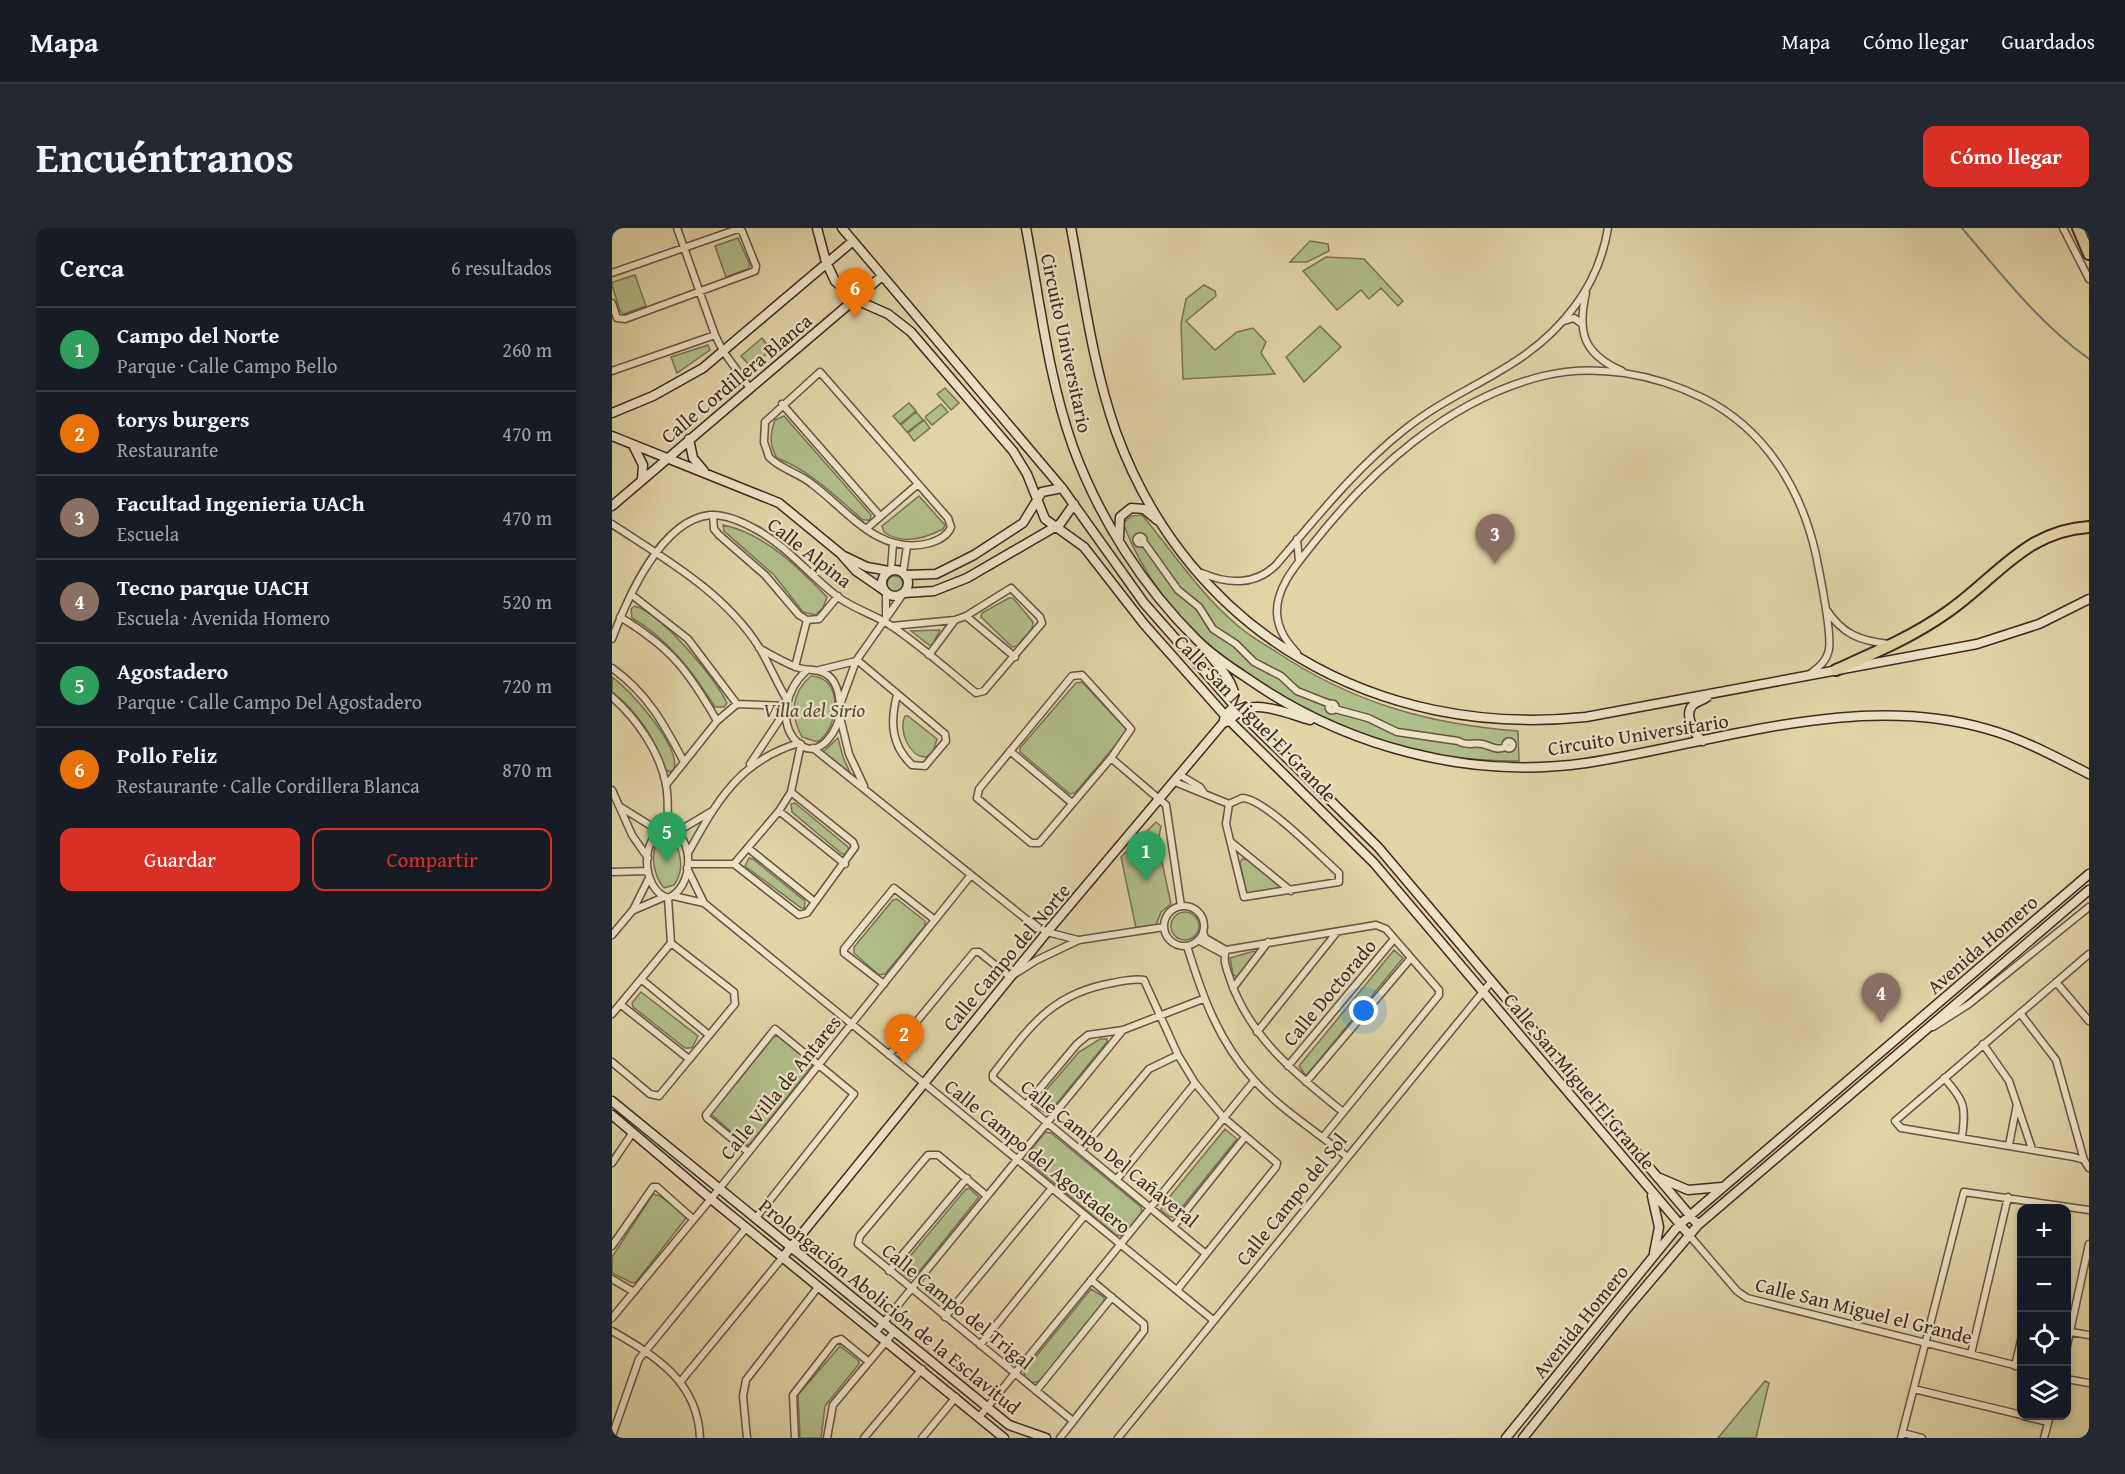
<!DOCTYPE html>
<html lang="es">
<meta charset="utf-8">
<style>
body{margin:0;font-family:"Gentium Book Plus",serif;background:#242831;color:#f1f3f6}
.controls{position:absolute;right:18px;bottom:18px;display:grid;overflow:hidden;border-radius:12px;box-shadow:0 3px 9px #0003}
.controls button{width:54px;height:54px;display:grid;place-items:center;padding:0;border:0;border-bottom:2px solid #363941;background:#171b24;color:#f1f3f6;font:30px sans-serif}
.you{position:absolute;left:752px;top:783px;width:21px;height:21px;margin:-15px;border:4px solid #fff;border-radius:50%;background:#1a73e8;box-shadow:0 0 0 9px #1a73e833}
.badge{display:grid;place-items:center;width:39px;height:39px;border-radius:50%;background:#d93025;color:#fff;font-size:20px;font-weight:700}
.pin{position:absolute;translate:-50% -50px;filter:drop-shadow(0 2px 3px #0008)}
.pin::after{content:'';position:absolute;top:32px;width:21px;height:18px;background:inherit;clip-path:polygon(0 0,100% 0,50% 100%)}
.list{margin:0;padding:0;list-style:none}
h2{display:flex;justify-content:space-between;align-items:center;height:78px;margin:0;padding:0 24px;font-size:26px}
h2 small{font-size:20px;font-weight:400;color:#9ea1a6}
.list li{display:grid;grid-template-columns:39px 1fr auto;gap:18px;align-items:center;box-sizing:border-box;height:84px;padding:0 24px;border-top:2px solid #363941}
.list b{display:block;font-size:22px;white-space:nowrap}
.list p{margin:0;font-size:20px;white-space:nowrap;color:#9ea1a6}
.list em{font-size:20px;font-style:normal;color:#9ea1a6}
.actions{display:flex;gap:12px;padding:18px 24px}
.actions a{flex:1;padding:14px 0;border:2px solid #d93025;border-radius:12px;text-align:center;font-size:21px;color:#d93025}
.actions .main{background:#d93025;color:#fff}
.icon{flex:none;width:33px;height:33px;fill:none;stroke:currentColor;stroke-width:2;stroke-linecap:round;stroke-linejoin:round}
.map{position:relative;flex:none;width:1477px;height:1210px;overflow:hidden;border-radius:12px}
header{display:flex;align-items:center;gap:36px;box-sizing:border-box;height:84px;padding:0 30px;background:#171b24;border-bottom:2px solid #363941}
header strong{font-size:28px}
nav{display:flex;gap:33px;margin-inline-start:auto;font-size:21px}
.intro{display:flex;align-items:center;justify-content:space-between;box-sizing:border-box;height:144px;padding:0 36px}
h1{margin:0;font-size:42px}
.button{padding:15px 27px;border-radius:12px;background:#d93025;color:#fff;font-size:21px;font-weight:700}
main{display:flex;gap:36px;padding:0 36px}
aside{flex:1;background:#171b24;border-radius:12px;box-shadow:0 3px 9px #0003}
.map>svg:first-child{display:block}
.green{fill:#b0be8a;stroke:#787355;stroke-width:1.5}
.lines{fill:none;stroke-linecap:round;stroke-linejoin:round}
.stream{stroke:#737e75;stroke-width:2}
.street-casing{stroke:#685342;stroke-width:9}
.secondary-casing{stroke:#402820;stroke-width:11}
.highway-casing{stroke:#402820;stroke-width:14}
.street{stroke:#ece4c6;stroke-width:6}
.secondary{stroke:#ece4c6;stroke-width:8}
.highway{stroke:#e1d5a8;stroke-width:10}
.labels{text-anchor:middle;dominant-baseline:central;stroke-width:4.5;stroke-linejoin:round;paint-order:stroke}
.street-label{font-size:20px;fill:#402820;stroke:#ece4c6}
.park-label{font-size:20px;font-style:italic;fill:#564635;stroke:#ece4c6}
</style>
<header>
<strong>Mapa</strong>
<nav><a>Mapa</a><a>Cómo llegar</a><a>Guardados</a></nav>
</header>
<div class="intro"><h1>Encuéntranos</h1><a class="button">Cómo llegar</a></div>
<main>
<aside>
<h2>Cerca<small>6 resultados</small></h2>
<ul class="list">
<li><span class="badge" style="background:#2e9e5b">1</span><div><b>Campo del Norte</b><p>Parque · Calle Campo Bello</p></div><em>260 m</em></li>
<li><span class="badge" style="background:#e8710a">2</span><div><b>torys burgers</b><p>Restaurante</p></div><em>470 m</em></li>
<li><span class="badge" style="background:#8d6e63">3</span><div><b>Facultad Ingenieria UACh</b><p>Escuela</p></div><em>470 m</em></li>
<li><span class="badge" style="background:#8d6e63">4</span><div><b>Tecno parque UACH</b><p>Escuela · Avenida Homero</p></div><em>520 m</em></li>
<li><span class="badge" style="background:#2e9e5b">5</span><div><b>Agostadero</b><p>Parque · Calle Campo Del Agostadero</p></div><em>720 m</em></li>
<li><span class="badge" style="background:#e8710a">6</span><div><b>Pollo Feliz</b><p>Restaurante · Calle Cordillera Blanca</p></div><em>870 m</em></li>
</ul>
<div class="actions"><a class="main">Guardar</a><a>Compartir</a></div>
</aside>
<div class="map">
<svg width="1477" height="1210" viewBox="0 0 1477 1210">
<rect width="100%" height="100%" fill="#e1d5a8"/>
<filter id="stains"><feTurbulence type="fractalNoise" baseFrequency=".00333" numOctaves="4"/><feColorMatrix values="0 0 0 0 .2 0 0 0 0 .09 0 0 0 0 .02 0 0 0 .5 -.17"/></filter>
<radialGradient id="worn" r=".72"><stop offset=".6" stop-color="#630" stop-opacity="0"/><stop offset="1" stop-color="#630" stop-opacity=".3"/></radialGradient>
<path class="green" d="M126,10L138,37L136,41L114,49L103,18Z
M698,13L716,16L717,23L695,34H678Z
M714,29L752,31L791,73L786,78L769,60L757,71L749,62L725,82L691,43Z
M23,47L34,78L12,86L8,83L0,57L1,54Z
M592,57L603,63L604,68L574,93L603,122L625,104L641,100L654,114L649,125L663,146L571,151L569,96L574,71Z
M708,98L729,119L692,154L674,129Z
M150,110L159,122L139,139L129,128Z
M96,117L98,122L65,145L59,129Z
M333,160L347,175L339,182L325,166Z
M297,175L304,183L288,196L281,188Z
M329,176L336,184L320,197L313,189Z
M304,184L311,192L295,204L289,197Z
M172,188L259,287L258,292H251C224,269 199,243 165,230C157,217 158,206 163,192Z
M312,192L318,200L302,213L296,205Z
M307,268L333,297L331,301C312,311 290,317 272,304L270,298Z
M530,287C561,324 588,366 625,397C636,407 650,415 663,423C739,474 815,496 906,503L907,533C860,533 812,528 767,513C660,479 551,403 511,295L520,288Z
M111,297C152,305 187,340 215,369L211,380L203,387L191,384L162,347L112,303Z
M275 356a8 8 0 1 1 16 0a8 8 0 1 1-16 0Z
M397,370H401L421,394L420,401L405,418L400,419L369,389L370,385Z
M23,378C51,387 102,449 115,475L112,479H103C81,444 56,411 20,390L19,381Z
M328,402L321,416L317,417L299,403Z
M199,448C233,449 227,501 205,514L190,509C178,487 179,465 199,448Z
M0,449C18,461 69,519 62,541L58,544L52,541C45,512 24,482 0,464Z
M470,454L514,501V505L463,565L458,566L408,524V520L464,455Z
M293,488H296L325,511L321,524L314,529C297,529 286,502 293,488Z
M226,510L231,529L240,549L211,524Z
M183,575L236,619L237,626H230L180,584L179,576Z
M544,594L549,598L546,615L559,676L549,684L544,697L524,700L509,629Z
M55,608L61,610C69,625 73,642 62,657L52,660C40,647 35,615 55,608Z
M137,630L141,631L193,673L192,682L133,638Z
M630,631L638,632L667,658V662L635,667L628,635Z
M285,671L313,693V698L273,746L267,747L242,725V719L281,672Z
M559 698a14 14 0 1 1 28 0a14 14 0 1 1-28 0Z
M782,722L791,730L694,848L687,838Z
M642,723L645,725L626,749L621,747L618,730Z
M29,764L86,808L80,820H73L21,779L20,775Z
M166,808L199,833L200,838L138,916L134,917L99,886L161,809Z
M488,811H495V814L436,886L424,879V874L467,824Z
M613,901L625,911L562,989H558L549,982L550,978Z
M433,904L439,905L529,979L530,984L511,1008L504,1007L416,933L415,927Z
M357,960L367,969L302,1050L298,1051L289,1044V1039L353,962Z
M41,966L48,968L75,989L24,1054L20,1055L0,1045V1029Z
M479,1061L492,1069V1074L428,1153L420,1155L413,1149L412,1143Z
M228,1118L247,1133V1136L213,1178L209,1210H188L186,1167Z
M1153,1153L1157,1155L1144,1210H1106Z"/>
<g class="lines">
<path class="stream" d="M1350,0C1390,47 1427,95 1477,131"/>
<defs>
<path id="street" d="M65,0L103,107L111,123L137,159
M1451,0L1477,51
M0,45L126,1L130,3L144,38L143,43L13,91L5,90L0,75
M974,65C965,104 971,126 1010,143
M952,93L962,90L969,95
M0,143L103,107
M208,144L336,290L339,299C336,308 327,312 318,315C268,329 236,283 200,256C187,245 168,241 157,229L152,214L153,194Z
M170,176L268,288
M101,287L102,301L107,307L153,347L187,387L195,392
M0,296C53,331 112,364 147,419C157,436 165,455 175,472
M254,301L306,256
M524.5 312a3.5 3.5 0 1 1 7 0a3.5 3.5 0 1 1-7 0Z
M685,311L687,333
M531,313L566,362L587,379L601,401L624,416L642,434L669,448L685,463L718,476
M279,342L281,316
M291,345L295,318
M590,345C615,356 643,358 664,337C705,289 742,242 792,202C852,154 914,144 963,78C981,54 991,30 996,0
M274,364V389
M20,367L76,411L125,476
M1214,381C1230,406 1248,413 1277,416
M354,388L403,429
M8,389C59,420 76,442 105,493
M195,392L207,391L226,368
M0,411C15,371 49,292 98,287C114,286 131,294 145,302C176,319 198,348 226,369C242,381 261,386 278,397C308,417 336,442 364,465L372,463L430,395L428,389L399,360L354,388L343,392L279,398
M147,420C159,427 171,434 184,439C195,444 208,439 218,449C226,457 228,471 228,483C228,500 208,533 187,516C164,496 175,460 194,443
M685,425C674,413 666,402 665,385C664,359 685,336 700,317C758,243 837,171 931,148C984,135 1042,146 1091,170C1153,201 1189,260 1204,327C1208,348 1220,402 1217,421C1215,433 1207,439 1198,446
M317,427L343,392
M245,432L333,506L334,513L313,538L300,537C279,517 278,494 285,467
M183,439L195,392
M0,440C36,466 52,496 72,534
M207,442L244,433
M0,469C25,491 48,524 54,557C57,571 55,586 56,600
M229,474L244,433L291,366
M716.5 479a3.5 3.5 0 1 1 7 0a3.5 3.5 0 1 1-7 0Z
M723,481L756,490L785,504L846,513C856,519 861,514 870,516C880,518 883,523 894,519
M228,489L237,526L252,558
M893.5 517a3.5 3.5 0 1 1 7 0a3.5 3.5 0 1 1-7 0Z
M201,520L414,691L435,704L466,712
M398,523L460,575
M499,530L427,615H419L365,570L367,561L460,448L470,447L519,501L499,530L554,577L569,678
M138,536L174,482
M568,547L588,559L592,565
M563,554L617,576
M54,557L105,493L125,476L174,478
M0,562L20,607L36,630
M630,570C652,570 708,628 727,645V654L632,669L614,596L617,576Z
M7,578L47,603
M167,583L233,636
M56,600C84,608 82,660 56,670C29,662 27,606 56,600Z
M65,604L100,583
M619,614L679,663
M136,620L203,674
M76,625C105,573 127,533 187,515
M76,636H122L167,583L179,564L189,516
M122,636L187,687L195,685L243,619L241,614L179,564
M75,640L92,675L601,1092
M0,644L36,643
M61,668L92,675
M552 698a20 20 0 1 1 40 0a20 20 0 1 1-40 0Z
M22,682L52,669
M591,704L593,710L614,722
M0,707L21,682L37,650
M586,712L612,726
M575,718C590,767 606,813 642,852C668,881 704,903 734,928
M1477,726L1283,893L1289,900L1462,929L1472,932L1477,940
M29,751L97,807
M1444,754L1477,793
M272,756L232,725V721L282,660L323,692
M621,760L656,714
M8,776L77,831
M1408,785L1444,832L1472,932
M0,786L59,715
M1321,799L1357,776L1477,679
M645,804L725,704
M1371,816L1397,853L1420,921
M277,827L362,724H367L398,749L425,732L467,712L552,699
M0,834L38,866L47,868L123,776L122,764L59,715L56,670
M676,838L782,711
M1332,850C1353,873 1354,879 1350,909
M694,854L799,730
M414,877L465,816L476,807L511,802L591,771
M711,909L827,767V762L774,701L764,697L614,722C610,733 616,744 619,754C640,812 685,847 731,884
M1397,917L1405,876
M469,922L537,841L566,827
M136,924L95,890L94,887L163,801L242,866L143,991
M0,935L21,904
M505,951L583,855
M375,968L326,927H316L248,1008L246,1016L461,1193
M561,999L633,909
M1077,1007L1125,1063L1135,1070L1410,1139
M0,1018L41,959H45L81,991
M277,1043L355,950
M0,1051L22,1064
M565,1062L664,939L665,935L612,890L583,855L566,827L532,752C522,750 510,753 500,755C438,766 417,800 381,846V850L594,1026
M333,1089L440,960
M0,1090L107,961L359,647
M0,1103C44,1128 86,1154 88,1210
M264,1104L511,802
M1459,1104L1477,1107
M368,1117L473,987
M1454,1122L1477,1016
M1359,1126L1396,969
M1403,1138L1410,1108
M1454,1151L1477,1155
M69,1153L171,1029
M1302,1161L1410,1187
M424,1163L500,1069
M368,1188L642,853
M1411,1188L1436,1194
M1291,1205L1310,1210
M0,1208L27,1131L134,1000
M135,1210L131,1168L134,1152L207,1058
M183,1210L181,1167L223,1113L229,1111L257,1134
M215,1210L221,1177L282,1104
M252,1210L310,1141
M310,1210L344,1169
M448,1210L532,1103V1096L479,1052
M506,1210L879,754
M1289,1210L1352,964L1477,982
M1432,1210L1438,1188"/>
<path id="secondary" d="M205,0L214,34L223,53L242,71L276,86L299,104L401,223L415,246L433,291L472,319L532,396L617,492L762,635L1077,1007
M230,0L450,260L532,375L628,484L766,619L1086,997
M414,0C428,73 436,149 461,219C487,290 531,359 585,412C600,427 618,439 635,450C732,518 856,552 974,535C1105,515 1243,463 1375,501C1411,511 1444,529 1477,546
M459,0C472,68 481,139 504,204C577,405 765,511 974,489L1365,416L1427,396L1477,371
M0,185L41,168L91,140L241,13
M0,208L167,275L229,326L244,343L273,363
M77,211L81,230L92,243
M21,217L31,237L30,251
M0,278L270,48
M507,310L508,289L519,280L532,281L545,292
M232,328L255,339L277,343
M270 355a13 13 0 1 1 26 0a13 13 0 1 1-26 0Z
M293,347L324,346L362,327L411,295L430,264L450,260
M292,365L322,363L355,350L448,296L462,276
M614,494C620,491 624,485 630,482C649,473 679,487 698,492
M1091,513C1083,508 1071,486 1081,477C1084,474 1091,472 1095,469
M0,873L375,1179L397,1197L434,1210
M0,887L99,971L392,1210
M1048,950L1076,962L1110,959
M1040,968L1047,999L1042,1025
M171,1029L435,704L611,495L613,488L623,477C625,456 609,442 597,426
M894,1210L1067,997L1477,646
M911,1210L1013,1083L1086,997L1477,662"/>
<path id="highway" d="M1466,0L1477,26
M1224,442C1262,425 1300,409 1334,385C1384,351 1412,303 1477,299"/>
</defs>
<use href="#street" class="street-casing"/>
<use href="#secondary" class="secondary-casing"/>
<use href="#highway" class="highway-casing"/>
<use href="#street" class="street"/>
<use href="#secondary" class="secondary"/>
<use href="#highway" class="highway"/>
</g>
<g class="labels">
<g class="street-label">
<text transform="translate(455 115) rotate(78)">Circuito Universitario</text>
<text transform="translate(124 150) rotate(-40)">Calle Cordillera Blanca</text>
<text transform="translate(198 324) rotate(38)">Calle Alpina</text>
<text transform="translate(644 490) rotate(46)">Calle San Miguel El Grande</text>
<text transform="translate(1026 506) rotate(-9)">Circuito Universitario</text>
<text transform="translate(1370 716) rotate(-41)">Avenida Homero</text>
<text transform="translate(394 729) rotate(-50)">Calle Campo del Norte</text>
<text transform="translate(717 764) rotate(-50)">Calle Doctorado</text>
<text transform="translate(968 853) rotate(50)">Calle San Miguel El Grande</text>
<text transform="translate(168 859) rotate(-51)">Calle Villa de Antares</text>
<text transform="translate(498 925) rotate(39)">Calle Campo Del Cañaveral</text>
<text transform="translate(426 928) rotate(39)">Calle Campo del Agostadero</text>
<text transform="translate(679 971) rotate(-51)">Calle Campo del Sol</text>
<text transform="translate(278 1078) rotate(39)">Prolongación Abolición de la Esclavitud</text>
<text transform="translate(346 1078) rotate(39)">Calle Campo del Trigal</text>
<text transform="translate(1252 1082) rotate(14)">Calle San Miguel el Grande</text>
<text transform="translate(968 1093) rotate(-51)">Avenida Homero</text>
</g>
<g class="park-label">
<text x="202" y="481">Villa del Sirio</text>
</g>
</g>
<rect width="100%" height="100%" filter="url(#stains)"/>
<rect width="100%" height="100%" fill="url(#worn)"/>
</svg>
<div class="controls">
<button>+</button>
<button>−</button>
<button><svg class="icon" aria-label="locate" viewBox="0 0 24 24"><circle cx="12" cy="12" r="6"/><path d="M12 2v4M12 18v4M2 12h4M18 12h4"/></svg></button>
<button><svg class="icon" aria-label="layers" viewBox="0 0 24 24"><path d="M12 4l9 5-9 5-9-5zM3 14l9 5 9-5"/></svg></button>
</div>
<div class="you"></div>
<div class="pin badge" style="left:534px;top:653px;background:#2e9e5b">1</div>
<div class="pin badge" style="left:292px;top:836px;background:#e8710a">2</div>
<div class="pin badge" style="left:883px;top:336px;background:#8d6e63">3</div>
<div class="pin badge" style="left:1269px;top:795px;background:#8d6e63">4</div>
<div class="pin badge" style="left:55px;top:634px;background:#2e9e5b">5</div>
<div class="pin badge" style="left:243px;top:90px;background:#e8710a">6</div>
</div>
</main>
